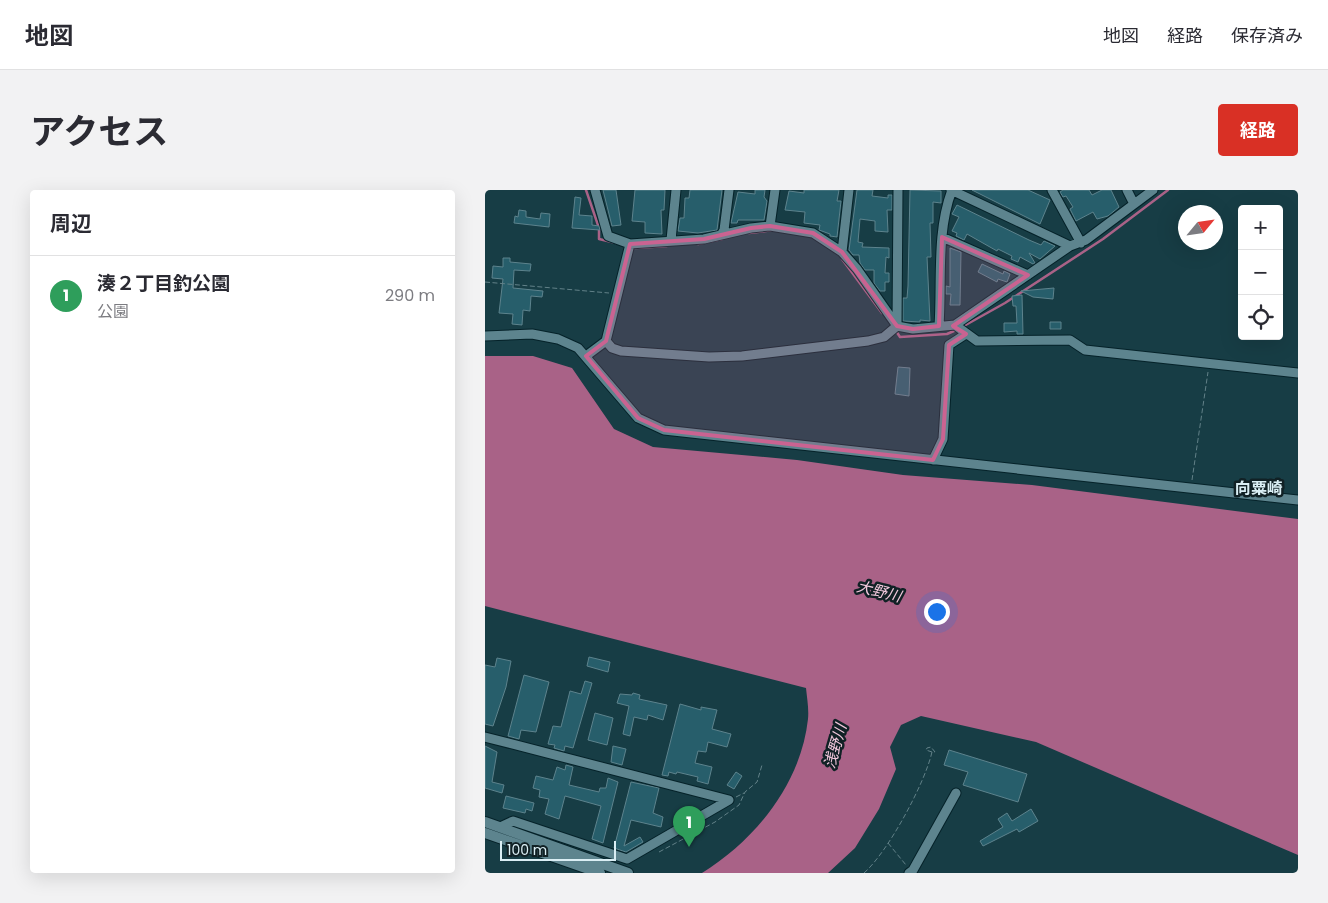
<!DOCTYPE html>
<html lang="ja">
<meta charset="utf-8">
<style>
body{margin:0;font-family:Poppins,"Noto Sans JP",sans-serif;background:#f2f2f3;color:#2b2b33}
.controls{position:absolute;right:15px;top:15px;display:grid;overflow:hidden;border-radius:5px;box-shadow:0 5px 20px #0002}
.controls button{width:45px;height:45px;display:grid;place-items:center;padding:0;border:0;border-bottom:1px solid #e1e1e2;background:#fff;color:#2b2b33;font:25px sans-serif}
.compass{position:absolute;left:693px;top:15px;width:45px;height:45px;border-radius:50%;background:#fff;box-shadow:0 5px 20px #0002;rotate:61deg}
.scale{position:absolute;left:15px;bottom:12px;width:116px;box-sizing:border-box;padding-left:5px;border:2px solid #daeef4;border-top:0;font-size:14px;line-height:18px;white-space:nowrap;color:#daeef4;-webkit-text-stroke:4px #112125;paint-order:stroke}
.you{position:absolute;left:451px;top:421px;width:18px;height:18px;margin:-12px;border:4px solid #fff;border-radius:50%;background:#1a73e8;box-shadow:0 0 0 8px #1a73e833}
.badge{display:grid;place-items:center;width:32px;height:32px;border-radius:50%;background:#d93025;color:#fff;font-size:16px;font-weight:700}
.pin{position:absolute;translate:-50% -41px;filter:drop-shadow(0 1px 2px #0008)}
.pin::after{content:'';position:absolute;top:26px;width:18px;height:15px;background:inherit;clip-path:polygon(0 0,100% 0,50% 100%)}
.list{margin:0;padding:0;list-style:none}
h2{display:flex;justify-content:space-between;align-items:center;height:65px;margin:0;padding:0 20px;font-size:21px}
h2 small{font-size:16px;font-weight:400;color:#7c7c81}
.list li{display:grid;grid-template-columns:32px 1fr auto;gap:15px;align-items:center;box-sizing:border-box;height:80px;padding:0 20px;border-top:1px solid #e1e1e2}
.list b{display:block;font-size:19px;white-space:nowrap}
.list p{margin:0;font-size:16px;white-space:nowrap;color:#7c7c81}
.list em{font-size:16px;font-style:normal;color:#7c7c81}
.icon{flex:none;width:28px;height:28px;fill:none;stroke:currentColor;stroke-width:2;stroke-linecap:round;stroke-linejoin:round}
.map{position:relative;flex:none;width:813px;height:683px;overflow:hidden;border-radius:5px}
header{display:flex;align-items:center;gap:30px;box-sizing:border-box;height:70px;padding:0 25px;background:#fff;border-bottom:1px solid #e1e1e2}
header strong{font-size:24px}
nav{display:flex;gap:28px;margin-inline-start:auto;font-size:18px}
.intro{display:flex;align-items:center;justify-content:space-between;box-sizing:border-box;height:120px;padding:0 30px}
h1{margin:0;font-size:35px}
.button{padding:12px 22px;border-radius:5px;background:#d93025;color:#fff;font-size:18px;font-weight:700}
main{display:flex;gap:30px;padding:0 30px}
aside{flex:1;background:#fff;border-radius:5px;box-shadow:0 5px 20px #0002}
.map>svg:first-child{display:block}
.water{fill:#a96287}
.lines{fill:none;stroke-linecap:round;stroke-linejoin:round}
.stream{stroke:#a96287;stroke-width:2.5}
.building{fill:#275e6b;stroke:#5d838d}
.minor-casing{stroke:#052229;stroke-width:11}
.tertiary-casing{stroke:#052229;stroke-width:12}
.path{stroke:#628188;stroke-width:1;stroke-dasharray:5 2.5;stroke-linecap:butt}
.minor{stroke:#5d848e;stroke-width:9}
.tertiary{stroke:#5d848e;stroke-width:10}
.marked{fill:#ca6391;fill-opacity:0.2;stroke:#ca6391;stroke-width:4;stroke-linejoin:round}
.labels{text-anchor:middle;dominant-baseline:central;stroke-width:5;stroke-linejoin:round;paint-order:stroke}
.water-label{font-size:15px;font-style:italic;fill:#f3c9dd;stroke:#112125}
.quarter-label{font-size:16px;font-weight:bold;fill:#daeef4;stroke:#112125}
</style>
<header>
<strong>地図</strong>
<nav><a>地図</a><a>経路</a><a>保存済み</a></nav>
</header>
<div class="intro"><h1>アクセス</h1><a class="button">経路</a></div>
<main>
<aside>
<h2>周辺<small></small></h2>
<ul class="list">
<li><span class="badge" style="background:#2e9e5b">1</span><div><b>湊２丁目釣公園</b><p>公園</p></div><em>290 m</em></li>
</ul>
</aside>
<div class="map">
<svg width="813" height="683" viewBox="0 0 813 683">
<rect width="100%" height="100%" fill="#173d45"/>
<path class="water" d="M0,166H48L87,178L129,239L168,257L312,270L418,285L547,295L813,329V665L551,552L436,526L416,535L405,557L411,579L394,619L370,658L343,683H217C270,650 316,594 323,529C324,519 322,508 321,498L0,416Z"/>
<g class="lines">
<path class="stream" d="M101,0L114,38V49L131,53
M264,43L288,40
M213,54L237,49
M150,58L182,56
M357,69L397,123
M477,137L520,113L618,49L683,0
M411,141L415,147L462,144L471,140"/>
</g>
<path class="building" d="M118,0H131L136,35L127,36Z
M150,0H180L179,20H176L177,44L160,43V32L147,31Z
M205,0H237L232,40L213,43L193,41L195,28H199L200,8H204Z
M270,0H280L279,7L282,11L279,30H253L252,33H246L253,2L270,4Z
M319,0H354L352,11H356L352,47L345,46V44L334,40L335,35L319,33L320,22L300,20L304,1L319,3Z
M372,0H388L387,6L403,8V5H407V20H402L403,42L390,41V31L375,29L373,52L378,53L377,57L404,58V68L401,67L400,83H404V92H400V101H395L389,93V80H380L375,73L374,65H368L364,60Z
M425,0L456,1V13L448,12V33H445L446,67H442L445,131L435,130V132L418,131V108H422L423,96Z
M487,0H543L565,10L555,34Z
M578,0H604L607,5L617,0H626L634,17L623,26L612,29L608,22L591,31L585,19L588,17L581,6L578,7L575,2Z
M90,7L96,8L94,25L107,26V35L114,36L115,40L87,38Z
M472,15L544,50L556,55L559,51L570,56L555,69L544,63L550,73L548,74L535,67L533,72L526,69L527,66L513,59L512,61L482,44L479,50L471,46L472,43L467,41L474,27L467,24Z
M34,20L41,21V27L55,29L56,23L65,24L64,37L29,33L30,26L33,27Z
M465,58L476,62L475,115H465L466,104H461V96L465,97Z
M18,68H25V72L46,74L45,81L29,80L28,98L58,101L57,107L46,106L45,121L38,120L37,135L27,134L28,124L14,123L18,89L7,88L8,76L18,77Z
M497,74L518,84L519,81L525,84L522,92L513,89L512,92L493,82Z
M569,98L568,109L548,107L536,101Z
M537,105L538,144H532V141L519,142V133H532L531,116H528L527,106Z
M565,132H576V139H565Z
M413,177L425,178L424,206L410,204Z
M104,467L125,472L123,482L102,476Z
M12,468L26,471L21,497L8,536L0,534V475L10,477Z
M39,485L64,492L51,542L36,540L34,549L23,546Z
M100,491L107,493L88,558L80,556L79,561L69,558L70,555L63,554L68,536L76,537L85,501L96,504Z
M148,503L155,505L154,509L182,515L178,530L163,525L162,530L149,527L145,546L138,544L144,516L132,513L135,504L147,505Z
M195,514L216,520V517L232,520L227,539L246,544L242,557L223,552L221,562L213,561L210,573L227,577L223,594L212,591L213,587L192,582L191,584L184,582L183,586L177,585Z
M110,523L128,528L122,555L103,550Z
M0,556L12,562L7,592L19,595L17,603L0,598Z
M128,556L141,559L137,575L126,572Z
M464,560L542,584L533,612L478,595L483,582L459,575Z
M81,575L88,577L84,595L114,602L115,598H121L123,588L133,592L118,653L107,649L116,616L80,606L74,629L60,624L64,609L54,607L55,600L48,598L51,586L68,590L72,577L80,580Z
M251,582L257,586L249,599L242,595Z
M146,592L174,598L168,623L178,627L176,637L146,630L139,656L155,647L158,652L141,662L129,658Z
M21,606L49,613L47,621L41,619L40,623L18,618Z
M546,619L553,631L534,642L532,639L498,656L495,651L518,637L513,629L522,623L527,631Z"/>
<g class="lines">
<defs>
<path id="minor" d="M110,0L123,46L145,54L219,49L266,38L285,36L328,43L357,62L372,79L412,136L428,139L470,135L585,56L601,50L668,0
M466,0L585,56
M567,0L596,53
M642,0L649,14
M285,36L290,0
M236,45L239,40L244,0
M457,47L543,85
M186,50L191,0
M357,62L364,0
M470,135L492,151L585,150L600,160L813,183
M454,136C457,92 451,42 467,0
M0,146L47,144L73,149L93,158L153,228L179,240L813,310
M121,151L127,158L136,161L224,167L257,166L383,151L399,147L412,136L413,0
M101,166L121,151L145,54
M448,270L458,249L464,155L481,144
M0,547L244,610L142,669L28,631L15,637
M424,683L428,680L471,603"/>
<path id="tertiary" d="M0,632L143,683
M0,643L115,683"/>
</defs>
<use href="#minor" class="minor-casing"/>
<use href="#tertiary" class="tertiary-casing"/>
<path class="path" d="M0,92L124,103
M707,290L723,182
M251,607L259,603
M403,653L421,675
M174,662L230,632L254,615L260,602L272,592L277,575
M379,683C403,662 440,593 447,562H450L446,557L442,558L441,560L447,562"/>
<use href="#minor" class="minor"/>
<use href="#tertiary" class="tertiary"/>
</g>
<path class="marked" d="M285,36L328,43L357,62L412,136L428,139L454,136L457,47L543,85L468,136L481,144L464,155L458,249L448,270L179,240L153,228L101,166L121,151L145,54L219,49L266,38Z"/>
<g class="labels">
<g class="water-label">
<text transform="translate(394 401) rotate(14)">大野川</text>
<text transform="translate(350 556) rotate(-74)">浅野川</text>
</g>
<g class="quarter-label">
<text x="774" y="298">向粟崎</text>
</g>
</g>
</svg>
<div class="controls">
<button>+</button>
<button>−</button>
<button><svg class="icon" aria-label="locate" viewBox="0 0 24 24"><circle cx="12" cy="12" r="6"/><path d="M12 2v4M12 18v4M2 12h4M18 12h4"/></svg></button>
</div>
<svg class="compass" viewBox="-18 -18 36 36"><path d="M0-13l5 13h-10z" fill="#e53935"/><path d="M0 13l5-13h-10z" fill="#7c7c81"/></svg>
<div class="scale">100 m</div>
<div class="you"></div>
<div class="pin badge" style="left:204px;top:657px;background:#2e9e5b">1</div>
</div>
</main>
